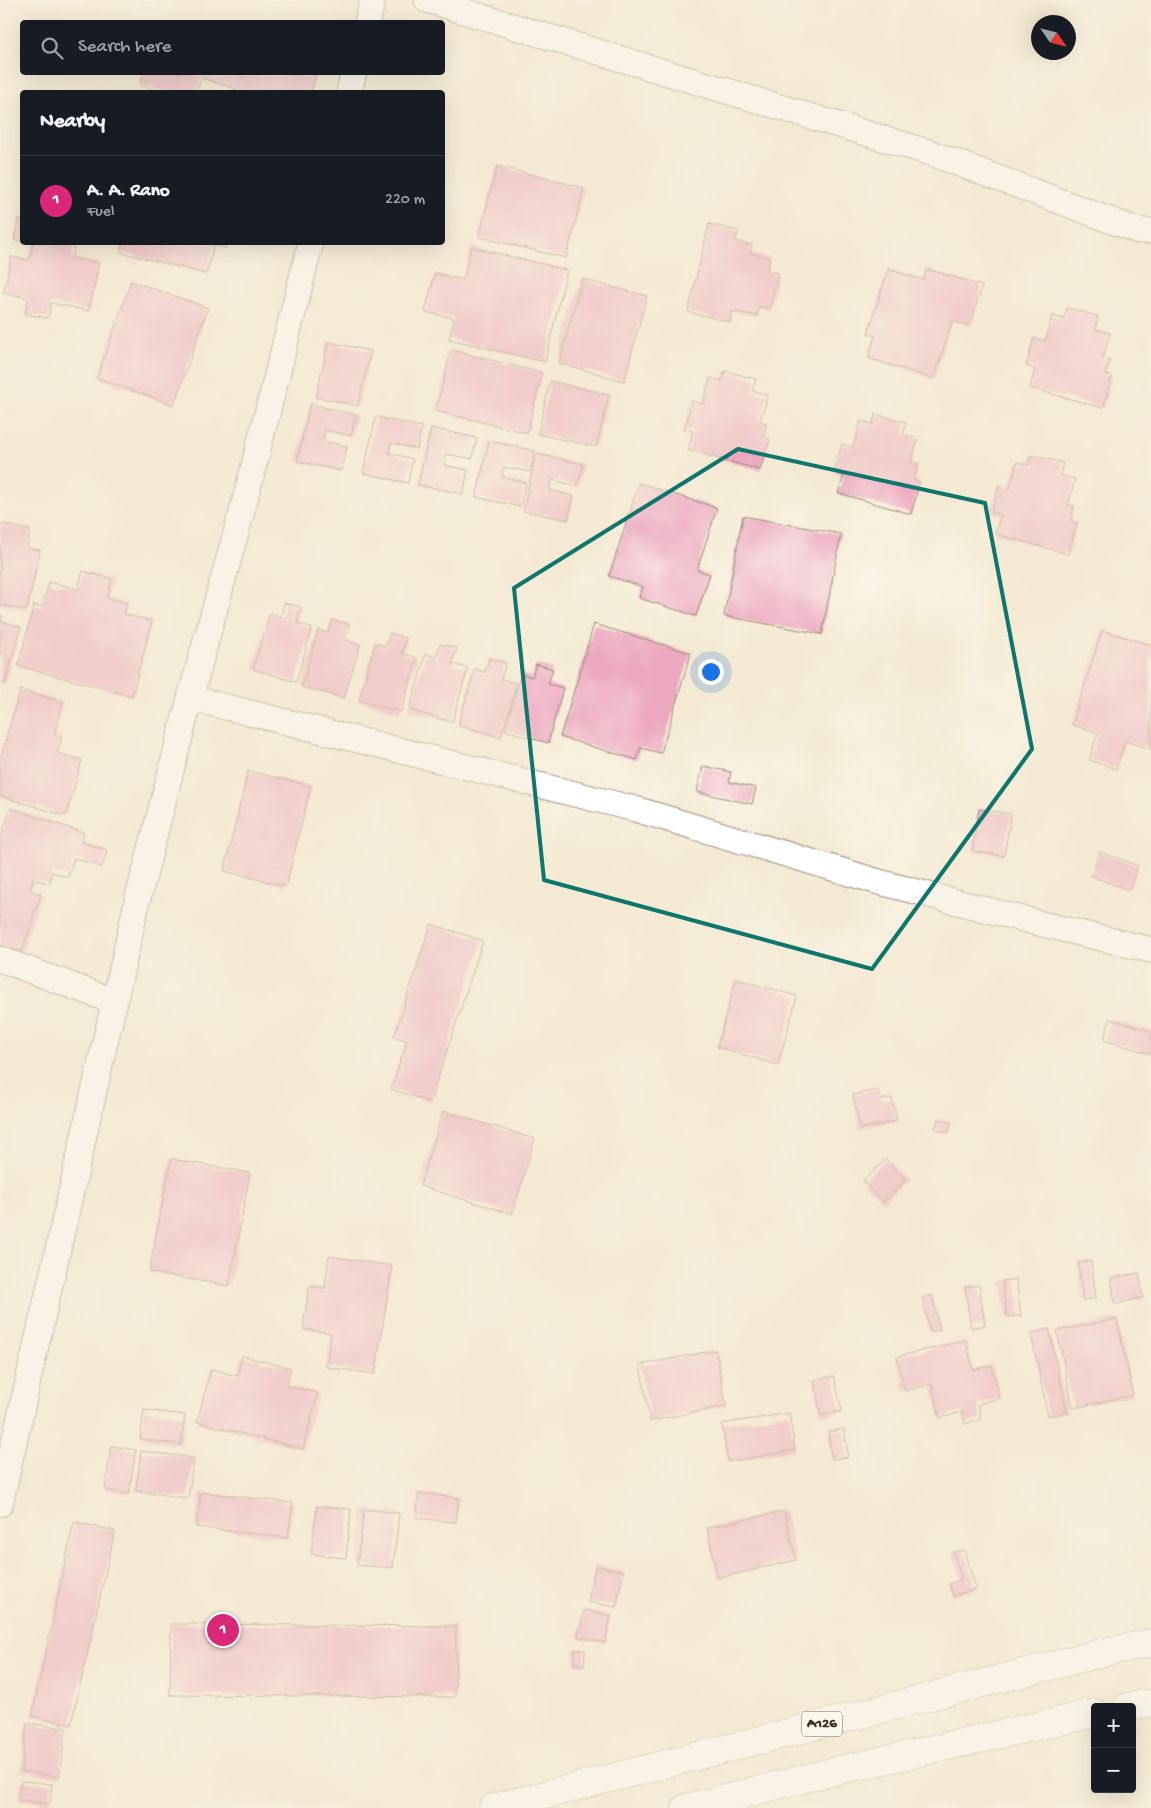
<!DOCTYPE html>
<meta charset="utf-8">
<style>
body{margin:0;font-family:"Gochi Hand",sans-serif;background:#20242c;color:#f1f3f6}
.controls{position:absolute;right:15px;bottom:15px;display:grid;overflow:hidden;border-radius:5px;box-shadow:0 5px 20px #0002}
.controls button{width:45px;height:45px;display:grid;place-items:center;padding:0;border:0;border-bottom:1px solid #363941;background:#171b24;color:#f1f3f6;font:25px sans-serif}
.compass{position:absolute;left:1031px;top:15px;width:45px;height:45px;border-radius:50%;background:#171b24;box-shadow:0 5px 20px #0002;rotate:125deg}
.you{position:absolute;left:710px;top:671px;width:18px;height:18px;margin:-12px;border:4px solid #fff;border-radius:50%;background:#1a73e8;box-shadow:0 0 0 8px #1a73e833}
.badge{display:grid;place-items:center;width:32px;height:32px;border-radius:50%;background:#db2777;color:#fff;font-size:16px;font-weight:700}
.pin{position:absolute;translate:-50% -50%;border:2px solid #fff;box-shadow:0 1px 5px #0006}
.list{margin:0;padding:0;list-style:none}
h2{display:flex;justify-content:space-between;align-items:center;height:65px;margin:0;padding:0 20px;font-size:21px}
h2 small{font-size:16px;font-weight:400;color:#9ea1a6}
.list li{display:grid;grid-template-columns:32px 1fr auto;gap:15px;align-items:center;box-sizing:border-box;height:90px;padding:0 20px;border-top:1px solid #363941}
.list b{display:block;font-size:19px;white-space:nowrap}
.list p{margin:0;font-size:16px;white-space:nowrap;color:#9ea1a6}
.list em{font-size:16px;font-style:normal;color:#9ea1a6}
.icon{flex:none;width:28px;height:28px;fill:none;stroke:currentColor;stroke-width:2;stroke-linecap:round;stroke-linejoin:round}
.map{position:relative;flex:none;width:1151px;height:1808px;overflow:hidden}
.search{position:absolute;background:#171b24;box-shadow:0 5px 20px #0002;left:20px;top:20px;width:425px;height:55px;display:flex;align-items:center;gap:12px;box-sizing:border-box;padding:0 18px;border-radius:5px;color:#9ea1a6;font-size:19px}
.panel{position:absolute;background:#171b24;box-shadow:0 5px 20px #0002;left:20px;top:90px;width:425px;height:155px;border-radius:5px}
.map>svg:first-child{display:block}
.building{fill:#eca8c0}
.lines{fill:none;stroke-linecap:round;stroke-linejoin:round}
.minor-casing{stroke:#988a78;stroke-width:27}
.trunk-casing{stroke:#988a78;stroke-width:29}
.minor{stroke:#fff;stroke-width:25}
.trunk{stroke:#fff;stroke-width:28}
.marked{fill:none;stroke:#0f766e;stroke-width:4;stroke-linejoin:round}
.labels{text-anchor:middle;dominant-baseline:central;stroke-width:4;stroke-linejoin:round;paint-order:stroke}
.shield{fill:#fbf7ec;stroke:#75685c;stroke-width:1}
.shield-label{font-size:15px;font-weight:bold;fill:#3b2a1e}
</style>
<div class="map">
<svg width="1151" height="1808" viewBox="0 0 1151 1808">
<rect width="100%" height="100%" fill="#fbf7ec"/>
<filter id="ink" filterUnits="userSpaceOnUse"><feTurbulence type="fractalNoise" baseFrequency=".02" numOctaves="2"/><feDisplacementMap in="SourceGraphic" scale="10" xChannelSelector="R" yChannelSelector="G"/><feConvolveMatrix kernelMatrix="1 2 1 2 8 2 1 2 1" color-interpolation-filters="sRGB"/></filter>
<filter id="wash" filterUnits="userSpaceOnUse"><feTurbulence type="fractalNoise" baseFrequency=".0096" numOctaves="4" result="noise"/><feDisplacementMap in="SourceGraphic" scale="20" xChannelSelector="R" yChannelSelector="G"/><feGaussianBlur stdDeviation="1.12" result="paint"/><feColorMatrix in="noise" values="0 0 0 0 0 0 0 0 0 0 0 0 0 0 0 0 0 1.4 0 .05"/><feComposite in="paint" operator="in"/></filter>
<g filter="url(#wash)">
<rect width="100%" height="100%" fill="#f4ead3"/>
<g id="blocks">
<path class="building" d="M143,72H310L316,74L311,92H235L236,89L201,78L197,92H166L140,85Z
M497,166L584,188L566,258L479,237Z
M19,219L22,220V242L14,240Z
M709,224L738,231L736,241L752,245L750,253L770,258L767,271L778,273L769,309L759,306L757,316L732,311L730,322L688,312Z
M33,242H75L72,258L99,263L89,311L51,303L48,318L25,314L28,298L4,293L11,257L29,260Z
M123,242H228L226,248L214,245L206,274L120,252Z
M471,247L567,270L545,362L449,339L454,318L425,312L435,273L463,280Z
M888,269L923,280L927,269L982,286L970,326L952,321L934,379L868,358L875,336L868,333Z
M582,279L647,296L624,381L559,363Z
M131,281L208,308L174,405L97,378Z
M1067,308L1098,316L1095,329L1110,333L1103,358L1110,360L1105,374L1112,376L1103,408L1030,388L1035,369L1026,366L1034,338L1045,341L1052,316L1064,319Z
M328,342L371,351L358,406L316,397Z
M451,350L542,373L527,433L436,411Z
M725,371L756,379L752,391L768,395L760,421L767,423L763,437L770,439L760,470L688,450L693,431L684,429L692,401L703,404L710,378L722,381Z
M550,381L609,395L596,447L538,434Z
M310,404L356,415L351,436L325,430L323,441L347,446L341,471L297,461Z
M875,414L906,422L903,434L918,439L911,464L918,465L914,480L920,482L911,514L838,493L844,475L834,472L842,444L853,447L861,421L873,424Z
M376,417L422,427L417,449L391,443L389,453L413,459L408,483L363,473Z
M431,428L477,438L472,459L446,454L444,465L468,470L463,494L418,485Z
M489,441L535,451L530,472L504,467L502,477L526,483L520,507L476,497Z
M536,454L583,464L578,486L552,480L549,490L574,496L568,520L523,511Z
M1032,455L1063,463L1060,475L1075,479L1068,505L1074,506L1071,521L1077,523L1068,554L995,534L1001,515L991,512L999,485L1010,488L1017,462L1029,465Z
M639,483L717,508L697,570L710,574L696,616L639,598L643,587L609,576Z
M743,516L841,534L822,634L724,616Z
M0,523L30,530L27,548L40,550L27,610L0,605Z
M83,571L112,579L107,598L127,603L124,614L152,621L132,696L18,666L34,605L42,607L49,582L78,589Z
M284,603L301,607L297,623L312,628L296,682L253,669L270,613L281,617Z
M0,614L2,615L1,621L21,627L5,684L0,683Z
M332,620L349,624L345,640L360,645L344,698L302,687L318,630L328,633Z
M594,624L691,653L661,753L640,748L637,760L560,737Z
M1102,630L1151,645V749L1125,741L1116,769L1089,760L1098,733L1072,725Z
M390,633L406,638L402,653L417,658L401,712L359,700L375,643L386,646Z
M440,644L457,648L452,664L468,668L452,722L409,710L426,654L436,657Z
M489,658L506,663L501,679L517,683L501,737L458,725L475,669L485,672Z
M536,664L553,669L548,684L563,688L548,743L505,730L521,674L532,677Z
M20,690L63,702L54,735L62,737L57,753L82,760L66,816L0,796V759Z
M703,766L731,772L729,782L756,788L752,804L697,792Z
M248,771L311,786L286,886L224,871Z
M11,808L84,833L81,842L107,850L102,867L74,858L68,877L52,872L49,884L34,879L30,890L41,894L22,952L0,945V840Z
M979,809L1011,814L1004,856L972,851Z
M1100,852L1138,866L1129,890L1091,876Z
M431,924L483,941L430,1102L391,1089L407,1040L394,1037Z
M736,979L797,996L778,1065L717,1047Z
M1110,1019L1151,1031V1054L1104,1040Z
M878,1090L880,1100L892,1098L897,1121L860,1129L853,1095Z
M443,1111L535,1139L512,1214L420,1186Z
M938,1119L951,1122L948,1133L935,1129Z
M171,1159L250,1173L229,1286L149,1272Z
M886,1159L906,1180L883,1202L863,1181Z
M329,1256L392,1266L375,1374L326,1367L331,1333L303,1329L309,1287L325,1288Z
M1091,1261L1096,1298L1083,1300L1078,1263Z
M1139,1273L1143,1298L1115,1304L1111,1278Z
M1016,1279L1021,1316L1007,1317L1002,1281Z
M979,1285L985,1325L971,1328L965,1287Z
M932,1295L940,1330L930,1332L922,1298Z
M1117,1319L1133,1395L1073,1408L1057,1331Z
M1049,1329L1067,1412L1048,1416L1031,1333Z
M966,1340L973,1370L992,1365L1000,1398L978,1404L981,1419L965,1424L962,1412L940,1418L932,1384L905,1391L897,1357Z
M716,1350L726,1406L650,1421L640,1365Z
M242,1356L291,1368L287,1386L318,1393L303,1449L197,1422L211,1369L237,1376Z
M834,1376L842,1411L821,1416L814,1380Z
M144,1410L185,1415L181,1445L140,1439Z
M789,1413L795,1450L728,1462L722,1424Z
M844,1429L848,1457L832,1459L828,1432Z
M111,1446L136,1450L129,1494L105,1490Z
M141,1451L194,1458L188,1498L136,1491Z
M201,1492L293,1503L288,1538L196,1527Z
M419,1493L459,1498L456,1522L416,1518Z
M317,1506L351,1509L346,1558L311,1554Z
M364,1509L399,1513L393,1568L357,1565Z
M784,1511L796,1560L718,1578L707,1528Z
M74,1522L115,1531L71,1725L32,1716Z
M964,1550L976,1589L953,1596L949,1584L962,1579L953,1552Z
M595,1566L624,1571L616,1607L588,1602Z
M584,1610L611,1616L605,1643L578,1637Z
M171,1624L456,1626L455,1697L170,1695Z
M575,1649L585,1650L584,1665L574,1664Z
M27,1723L66,1728L59,1777L21,1771Z
M21,1781L52,1784L50,1804L18,1800Z"/>
</g>
</g>
<g filter="url(#ink)">
<use href="#blocks" fill-opacity="0" stroke="#988a78" stroke-width="1"/>
<g class="lines">
<defs>
<path id="minor" d="M427,0L928,152L1139,231H1151
M367,22L373,0
M349,92L354,72
M190,698L635,809L879,882L1042,924L1151,950
M0,959L113,1001
M0,1504L138,898L190,698L244,504L311,242"/>
<path id="trunk" d="M1127,1707L1151,1703
M493,1808L1105,1652L1151,1643
M686,1808L835,1771L1095,1713"/>
</defs>
<use href="#minor" class="minor-casing"/>
<use href="#trunk" class="trunk-casing"/>
<use href="#minor" class="minor"/>
<use href="#trunk" class="trunk"/>
</g>
</g>
<path d="M0 0H1151V1808H0ZM738,449L985,503L1032,749L872,969L544,880L514,588Z" fill="#f4ead3" fill-opacity=".55" fill-rule="evenodd"/>
<path class="marked" d="M738,449L985,503L1032,749L872,969L544,880L514,588Z"/>
<g class="labels">
<rect class="shield" x="802" y="1711.5" width="40" height="25" rx="4"/>
<g class="shield-label">
<text x="822" y="1724">A126</text>
</g>
</g>
</svg>
<div class="controls">
<button>+</button>
<button>−</button>
</div>
<svg class="compass" viewBox="-18 -18 36 36"><path d="M0-13l5 13h-10z" fill="#e53935"/><path d="M0 13l5-13h-10z" fill="#9ea1a6"/></svg>
<div class="you"></div>
<div class="pin badge" style="left:223px;top:1630px">1</div>
<div class="search"><svg class="icon" aria-label="search" viewBox="0 0 24 24"><circle cx="10" cy="10" r="6"/><path d="M15 15l6 6"/></svg>Search here</div>
<section class="panel">
<h2>Nearby<small></small></h2>
<ul class="list">
<li><span class="badge">1</span><div><b>A. A. Rano</b><p>Fuel</p></div><em>220 m</em></li>
</ul>
</section>
</div>
